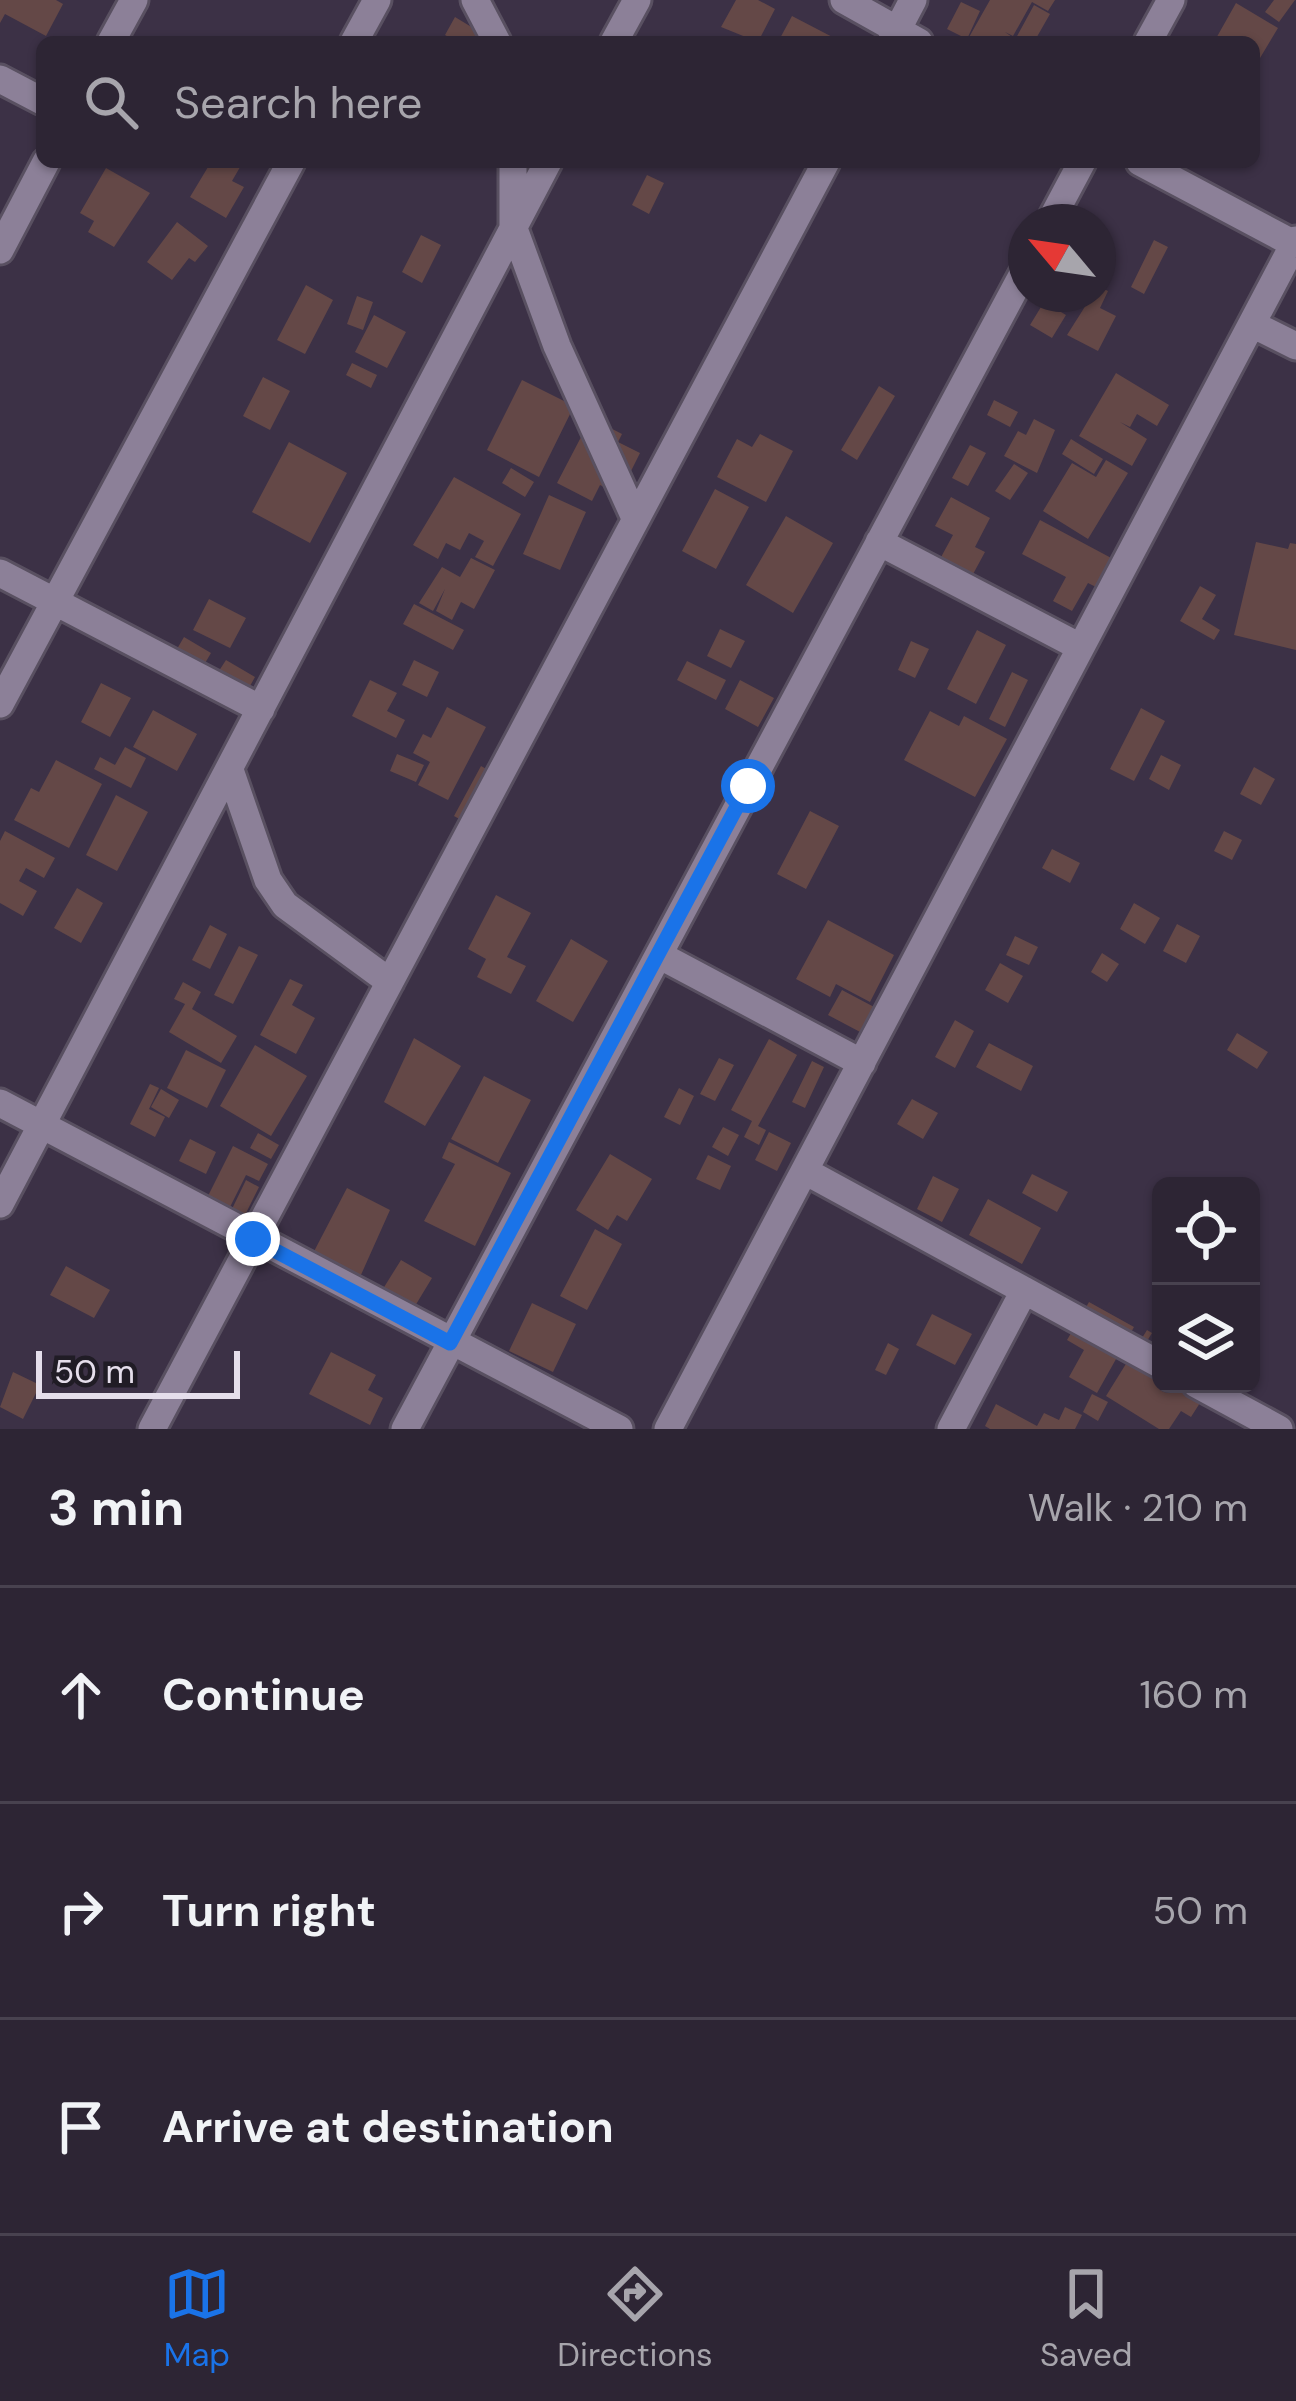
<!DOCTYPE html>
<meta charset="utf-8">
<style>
body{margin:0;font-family:"DM Sans",sans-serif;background:#393140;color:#f1f3f6}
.controls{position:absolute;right:36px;bottom:36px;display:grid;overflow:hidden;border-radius:18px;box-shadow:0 3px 9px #0004}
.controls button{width:108px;height:108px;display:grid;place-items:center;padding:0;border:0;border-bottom:3px solid #48424f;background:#2d2534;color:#f1f3f6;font:60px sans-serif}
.compass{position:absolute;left:1008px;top:204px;width:108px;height:108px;border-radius:50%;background:#2d2534;box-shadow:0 3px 9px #0004;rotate:299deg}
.scale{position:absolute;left:36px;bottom:30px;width:204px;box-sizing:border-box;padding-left:12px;border:6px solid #e5deeb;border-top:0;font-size:33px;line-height:42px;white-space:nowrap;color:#e5deeb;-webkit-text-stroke:9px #201c25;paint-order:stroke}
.stop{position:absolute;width:36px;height:36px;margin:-27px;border:9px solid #1a73e8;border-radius:50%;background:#fff}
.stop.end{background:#1a73e8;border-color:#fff;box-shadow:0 3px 12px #0008}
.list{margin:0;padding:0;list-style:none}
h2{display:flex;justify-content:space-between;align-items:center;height:156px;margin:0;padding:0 48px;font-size:51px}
h2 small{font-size:39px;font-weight:400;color:#a7a5ac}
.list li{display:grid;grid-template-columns:78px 1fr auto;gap:36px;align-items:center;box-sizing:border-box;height:216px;padding:0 48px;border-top:3px solid #48424f}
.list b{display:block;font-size:45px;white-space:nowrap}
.list em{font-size:39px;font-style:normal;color:#a7a5ac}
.icon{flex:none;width:66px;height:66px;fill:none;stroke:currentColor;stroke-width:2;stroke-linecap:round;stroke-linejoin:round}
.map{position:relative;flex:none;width:1296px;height:1429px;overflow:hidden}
.search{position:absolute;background:#2d2534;box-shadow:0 3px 9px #0004;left:36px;right:36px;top:36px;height:132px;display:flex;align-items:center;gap:30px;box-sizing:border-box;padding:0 42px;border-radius:18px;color:#a7a5ac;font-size:45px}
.sheet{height:804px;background:#2d2534}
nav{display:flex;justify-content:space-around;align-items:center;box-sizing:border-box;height:168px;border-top:3px solid #48424f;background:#2d2534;font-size:33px;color:#a7a5ac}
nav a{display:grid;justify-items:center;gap:6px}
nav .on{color:#1a73e8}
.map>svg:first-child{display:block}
.building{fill:#644847}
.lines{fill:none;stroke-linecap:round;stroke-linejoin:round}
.street-casing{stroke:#595061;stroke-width:33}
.street{stroke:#8c8098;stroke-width:27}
.route{stroke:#1a73e8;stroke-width:15}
</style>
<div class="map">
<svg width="1296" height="1429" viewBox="0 0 1296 1429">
<rect width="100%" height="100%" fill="#3c3146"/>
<path class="building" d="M0,0H56L63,4L46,36L5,14L0,23Z
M736,0H758L775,9L758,42L721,27Z
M990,0H1055L1048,11L1032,2L1013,36L1005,32L1019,42H973L968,39Z
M1274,0H1295L1279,22L1265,12Z
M961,2L980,11L967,39L947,29Z
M1236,3L1278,28L1254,68V42H1214Z
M1034,5L1050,14L1034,42H1023L1016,38Z
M792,16L842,42H778Z
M455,17L483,34L478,42H457L445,35Z
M211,162H243L232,181L244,187L226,218L190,197Z
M106,168L150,193L114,247L88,232L94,221L80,213Z
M647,175L664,183L649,214L632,205Z
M177,222L208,246L195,262L189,258L172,280L147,262Z
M421,235L441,245L422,283L402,272Z
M1154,240L1168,247L1144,294L1131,287Z
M306,285L333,300L305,354L277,340Z
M1098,286L1108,291L1100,308L1116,316L1098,351L1067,335Z
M357,296L373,302L363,330L347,324Z
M1044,302L1066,315L1052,338L1030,325Z
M374,315L406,332L387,368L355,352Z
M352,363L377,375L371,388L346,375Z
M1116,373L1169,405L1157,426L1137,414L1130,427L1120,422L1147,439L1132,466L1079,436Z
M263,377L290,391L270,430L243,416Z
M522,380L574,406L539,477L487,450Z
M879,386L895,396L857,460L841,450Z
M994,400L1018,412L1010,427L987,415Z
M591,418L622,434L618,442L640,453L619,495L600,485L592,501L557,483Z
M1034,419L1055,430L1037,473L1004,456L1018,431L1026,435Z
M760,434L793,451L766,502L717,477L737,439L752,447Z
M1071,439L1103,459L1094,474L1062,454Z
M289,442L347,473L310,543L252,512Z
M970,445L986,453L968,486L952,478Z
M1106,460L1128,473L1088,539L1043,511L1072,463L1096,477Z
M1014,464L1028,473L1010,500L995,491Z
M511,468L534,482L525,497L502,483Z
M454,477L521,514L493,566L475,557L484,541L469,533L460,550L446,543L438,559L413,545Z
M715,489L749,507L716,569L682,551Z
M549,495L586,512L560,570L523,554Z
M951,497L990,518L975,547L985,552L972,576L940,559L953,535L935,526Z
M786,516L833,543L793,613L746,585Z
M1040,520L1115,560L1100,589L1088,583L1072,611L1053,601L1066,577L1022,554Z
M1256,542L1288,549L1290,543L1296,544V650L1234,635Z
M471,558L495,570L474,609L461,602L452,620L436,611L445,589L433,611L419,603L442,567L460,577Z
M1200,586L1216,595L1202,619L1220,630L1214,640L1180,621Z
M209,599L246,618L230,648L193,630Z
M414,604L464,630L453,650L403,624Z
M720,629L745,641L731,668L707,656Z
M977,630L1006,645L976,704L947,689Z
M184,637L211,653L201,670L174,654Z
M911,641L929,649L915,678L898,670Z
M226,660L255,677L245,695L215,677Z
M414,660L439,672L427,697L402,685Z
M687,661L726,680L716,700L677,680Z
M1012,672L1028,680L1005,727L989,719Z
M370,680L397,693L387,711L405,720L396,738L352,716Z
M740,680L774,698L758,727L725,709Z
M101,683L131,698L110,737L81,722Z
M447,707L486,727L448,800L418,785L430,762L413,753L423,734L431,738Z
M1141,708L1165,721L1134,781L1110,769Z
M153,710L197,734L177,771L133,747Z
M930,711L959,726L964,716L1007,739L975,797L904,760Z
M125,747L146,758L131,788L94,769L100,757L115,765Z
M397,754L424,765L416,782L390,771Z
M1161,755L1181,765L1169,790L1149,779Z
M56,760L102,784L69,848L14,820L31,788L39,792Z
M481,766L497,775L470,825L454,816Z
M1254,767L1275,779L1261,805L1240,794Z
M116,795L148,812L117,871L86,855Z
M810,811L839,826L806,889L777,874Z
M5,831L55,858L44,878L26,868L19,881L37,891L23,916L0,903V841Z
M1224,831L1242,840L1232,860L1214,851Z
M1052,849L1080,863L1070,883L1042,868Z
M77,888L103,903L81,943L54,928Z
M496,895L531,913L507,957L526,966L511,994L477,977L486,959L468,949Z
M1134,903L1160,918L1145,944L1120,929Z
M828,920L894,955L870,1002L836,984L830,997L796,979Z
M1177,924L1200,936L1186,963L1163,951Z
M210,925L227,934L210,969L192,960Z
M1015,936L1038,947L1029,965L1006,955Z
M571,939L608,961L573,1022L536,1001Z
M239,946L258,955L233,1004L214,995Z
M1102,953L1119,964L1107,982L1091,972Z
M1000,963L1023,976L1008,1003L985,990Z
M290,979L303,985L292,1005L315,1018L296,1054L260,1035Z
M183,982L201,992L192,1009L237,1036L221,1063L169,1032L185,1004L174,999Z
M842,990L876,1008L862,1033L828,1015Z
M955,1020L974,1031L955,1068L935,1057Z
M1237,1033L1268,1052L1257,1069L1227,1050Z
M414,1038L461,1066L425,1126L384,1102Z
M769,1039L797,1055L758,1126L766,1130L759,1145L744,1137L752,1121L731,1110Z
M989,1043L1033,1066L1021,1091L976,1067Z
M255,1045L307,1076L271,1136L220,1106Z
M186,1050L226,1070L207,1108L167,1088Z
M719,1058L734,1065L715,1101L700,1094Z
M812,1061L824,1067L805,1108L792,1102Z
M484,1076L531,1100L498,1163L451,1139Z
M150,1084L159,1088L149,1109L165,1117L155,1137L130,1124Z
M679,1088L694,1096L680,1125L664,1117Z
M161,1089L179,1100L169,1118L151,1107Z
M912,1099L938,1113L923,1139L897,1124Z
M723,1127L739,1135L728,1156L712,1147Z
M769,1132L791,1143L777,1171L755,1160Z
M258,1133L279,1145L271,1159L250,1148Z
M190,1139L216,1152L206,1174L179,1161Z
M449,1142L511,1173L475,1246L424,1221L455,1164L442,1158Z
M233,1146L268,1164L259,1181L246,1175L230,1207L208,1196Z
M610,1154L652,1179L627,1221L617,1215L608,1230L576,1210Z
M708,1155L731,1166L720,1190L696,1179Z
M1032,1174L1068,1192L1057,1212L1022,1193Z
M933,1176L959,1189L942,1222L917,1209Z
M246,1180L259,1187L244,1217L231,1211Z
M347,1188L390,1210L356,1286L309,1261Z
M988,1199L1041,1228L1022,1264L969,1235Z
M595,1229L622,1244L587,1310L560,1296Z
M401,1260L432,1278L412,1311L381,1292Z
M66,1266L110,1290L94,1318L50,1295Z
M1089,1302L1134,1327L1097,1393L1069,1377L1084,1350L1067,1340Z
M532,1303L576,1324L553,1372L509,1351Z
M932,1314L972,1334L955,1365L916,1345Z
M1147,1330L1152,1333L1144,1346L1161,1356V1384H1212L1191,1417L1181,1411L1169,1429H1159L1106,1396Z
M888,1343L899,1349L886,1375L875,1370Z
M331,1352L376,1375L368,1390L383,1398L370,1425L309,1394Z
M13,1372L40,1385L23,1419L0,1407Z
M1092,1394L1108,1402L1098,1421L1083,1412Z
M996,1404L1037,1426L1044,1413L1059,1420L1065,1407L1082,1415L1075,1429H990L985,1426Z"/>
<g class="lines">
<defs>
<path id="street" d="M475,0L497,42
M844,0L919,42
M111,42L134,0
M354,42L377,0
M614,42L637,0
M891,42L913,0
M1148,42L1171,0
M0,79L42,101
M513,162V226L557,346L635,518
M1140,162L1294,244
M1050,222L1082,162
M0,250L46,162
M1252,324L1296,346
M879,542L1080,647
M0,573L261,709
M0,704L291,162
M230,770L268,880L285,905L390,982
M659,955L862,1063
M0,1103L619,1429
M805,1171L1161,1365
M0,1204L548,162
M1196,1384L1279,1429
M152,1429L826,162
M405,1429L1026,268
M668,1429L1296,240
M951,1429L1024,1291"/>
</defs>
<use href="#street" class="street-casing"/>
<use href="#street" class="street"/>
</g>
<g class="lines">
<path class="route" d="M253,1239L450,1343L748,786"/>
</g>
</svg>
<div class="controls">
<button><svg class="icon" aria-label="locate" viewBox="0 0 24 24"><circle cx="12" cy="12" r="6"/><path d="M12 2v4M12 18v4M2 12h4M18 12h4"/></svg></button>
<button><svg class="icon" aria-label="layers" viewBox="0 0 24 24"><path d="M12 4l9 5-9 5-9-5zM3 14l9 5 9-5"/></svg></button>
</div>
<svg class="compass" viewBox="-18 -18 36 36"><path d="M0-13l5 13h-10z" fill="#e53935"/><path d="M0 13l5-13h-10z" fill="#a7a5ac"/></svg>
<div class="scale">50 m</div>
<div class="stop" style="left:748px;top:786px"></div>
<div class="stop end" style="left:253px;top:1239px"></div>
<div class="search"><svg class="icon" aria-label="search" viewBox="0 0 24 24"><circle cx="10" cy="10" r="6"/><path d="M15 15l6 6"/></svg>Search here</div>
</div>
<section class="sheet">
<h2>3 min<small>Walk · 210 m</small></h2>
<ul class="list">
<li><svg class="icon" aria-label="ahead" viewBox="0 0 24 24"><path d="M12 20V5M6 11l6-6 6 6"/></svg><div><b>Continue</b></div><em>160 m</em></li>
<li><svg class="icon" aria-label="right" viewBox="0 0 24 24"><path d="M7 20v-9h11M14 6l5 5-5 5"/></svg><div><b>Turn right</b></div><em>50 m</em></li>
<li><svg class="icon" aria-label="arrive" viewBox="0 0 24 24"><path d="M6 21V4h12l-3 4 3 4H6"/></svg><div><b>Arrive at destination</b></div></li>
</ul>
</section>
<nav>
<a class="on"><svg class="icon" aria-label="map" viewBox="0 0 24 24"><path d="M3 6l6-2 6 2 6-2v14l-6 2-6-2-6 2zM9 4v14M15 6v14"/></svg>Map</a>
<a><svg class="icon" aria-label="directions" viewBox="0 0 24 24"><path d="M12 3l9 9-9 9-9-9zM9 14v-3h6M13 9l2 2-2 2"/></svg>Directions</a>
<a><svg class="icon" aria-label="saved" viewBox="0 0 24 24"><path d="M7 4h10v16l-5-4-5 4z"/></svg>Saved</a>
</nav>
